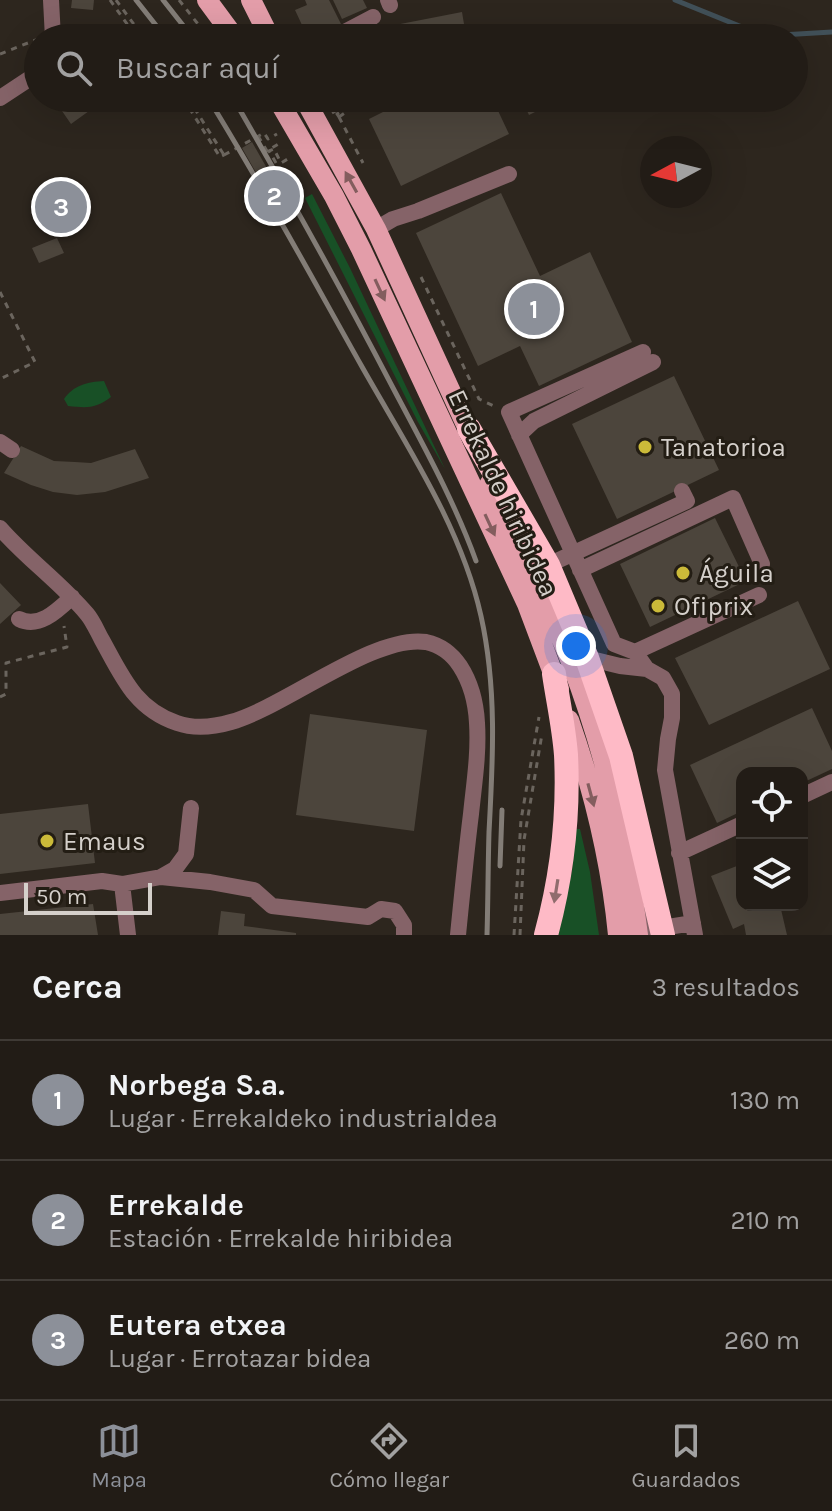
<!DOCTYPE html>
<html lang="es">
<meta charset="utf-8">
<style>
body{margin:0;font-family:Karla,sans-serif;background:#2e2923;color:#f1f3f6}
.controls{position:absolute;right:24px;bottom:24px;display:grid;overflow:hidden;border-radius:16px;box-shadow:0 8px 32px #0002}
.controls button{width:72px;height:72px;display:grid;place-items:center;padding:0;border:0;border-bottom:2px solid #3f3a35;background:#221c16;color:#f1f3f6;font:40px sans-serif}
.compass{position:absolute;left:640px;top:136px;width:72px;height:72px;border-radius:50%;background:#221c16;box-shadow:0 8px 32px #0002;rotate:263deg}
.scale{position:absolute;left:24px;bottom:20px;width:128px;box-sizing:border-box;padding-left:8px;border:4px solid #d5d0cb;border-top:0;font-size:22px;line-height:28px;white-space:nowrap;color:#d5d0cb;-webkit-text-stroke:6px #231d14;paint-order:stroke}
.you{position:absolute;left:576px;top:646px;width:28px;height:28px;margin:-20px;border:6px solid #fff;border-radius:50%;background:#1a73e8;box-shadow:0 0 0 12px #1a73e833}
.badge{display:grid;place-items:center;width:52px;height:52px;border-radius:50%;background:#8c9099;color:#fff;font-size:26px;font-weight:700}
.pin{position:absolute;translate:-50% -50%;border:4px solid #fff;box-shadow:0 2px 8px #0006}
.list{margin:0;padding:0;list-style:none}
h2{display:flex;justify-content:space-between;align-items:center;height:104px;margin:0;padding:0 32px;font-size:34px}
h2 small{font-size:26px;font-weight:400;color:#a2a1a1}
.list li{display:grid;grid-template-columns:52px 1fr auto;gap:24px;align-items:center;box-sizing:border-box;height:120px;padding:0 32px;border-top:2px solid #3f3a35}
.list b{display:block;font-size:30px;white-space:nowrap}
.list p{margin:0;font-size:26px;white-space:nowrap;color:#a2a1a1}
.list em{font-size:26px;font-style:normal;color:#a2a1a1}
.icon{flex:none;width:44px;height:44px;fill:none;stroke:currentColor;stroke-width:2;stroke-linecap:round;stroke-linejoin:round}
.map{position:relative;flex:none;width:832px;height:935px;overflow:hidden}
.search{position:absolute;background:#221c16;box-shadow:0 8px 32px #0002;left:24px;right:24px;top:24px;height:88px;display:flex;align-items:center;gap:20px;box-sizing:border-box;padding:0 28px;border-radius:44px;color:#a2a1a1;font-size:30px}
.sheet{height:464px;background:#221c16}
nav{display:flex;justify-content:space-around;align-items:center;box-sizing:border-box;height:112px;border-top:2px solid #3f3a35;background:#221c16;font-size:22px;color:#a2a1a1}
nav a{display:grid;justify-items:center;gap:4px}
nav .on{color:#8c9099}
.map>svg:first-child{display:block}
.green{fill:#185026}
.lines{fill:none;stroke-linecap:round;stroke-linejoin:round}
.stream{stroke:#415058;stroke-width:5}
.building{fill:#4c453c}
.path{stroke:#6b655e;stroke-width:3;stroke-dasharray:6 6;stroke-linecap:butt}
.minor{stroke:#856368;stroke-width:16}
.major{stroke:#e39da9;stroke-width:20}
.highway{stroke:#febac6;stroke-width:24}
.rail{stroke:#837d77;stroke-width:5}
.oneway{fill:#835d5e}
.oneway2{fill:#906c6d}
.poi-dot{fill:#cbba39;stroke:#231d14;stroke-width:3}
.labels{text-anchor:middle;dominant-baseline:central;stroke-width:6;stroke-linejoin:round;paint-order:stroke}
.poi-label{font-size:26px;fill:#d5d0cb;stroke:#231d14;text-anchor:start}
.street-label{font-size:26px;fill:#d5d0cb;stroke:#231d14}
</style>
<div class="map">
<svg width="832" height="935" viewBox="0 0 832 935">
<rect width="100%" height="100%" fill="#2d261e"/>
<path class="green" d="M312,194L350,268L445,469L418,422L305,198Z
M104,381L111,397C95,409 87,408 68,406L64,399C74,385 87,382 104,381Z
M576,829H580L590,872L599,935H558L572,871Z"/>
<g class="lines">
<path class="stream" d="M675,0L764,36L832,32"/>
</g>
<path class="building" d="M72,0H94L93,10L71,8Z
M305,0H329L343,28L323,38H308L295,10L307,5Z
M333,0H363L367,8L342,19Z
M462,12L465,30L443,38H396L390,26Z
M53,98H107L71,124Z
M382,98H492L509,134L401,186L369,119L387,110Z
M521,98H538L543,108L529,115Z
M252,142L272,177L262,183L242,148Z
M65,185L81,218L57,229L42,196Z
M501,193L540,276L590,252L632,342L539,386L520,346L478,366L416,233Z
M57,238L64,253L39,263L32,248Z
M674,376L719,470L617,519L572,424Z
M21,446L54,461L75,462L91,463L135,449L149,478L105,492L77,495L53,492L31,485L4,473Z
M715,518L746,581L650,627L620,564Z
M0,583L21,605L0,624Z
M798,601L830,669L709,725L675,658Z
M812,708L832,751V769L802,783V773H742V811L717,823L690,765Z
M310,714L427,730L414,831L296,815Z
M88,804L95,863L0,874V814Z
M742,864V905H780L787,935H746L744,924L733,929L711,876Z
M93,904L98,935H0V914Z
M221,911L245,914L244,926L296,933V935H218Z"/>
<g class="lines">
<path class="path" d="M110,0L137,38
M116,0L144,38
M179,0L209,38
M0,54L38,39
M183,98L220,157L224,155
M188,98L224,155
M332,113L353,101
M339,117L363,163
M339,117L356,105L353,101
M339,117L337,114L351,106
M258,136L267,151L280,143
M224,155L264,133L268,139L277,134
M276,163L269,151L274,149L281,163L291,157
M421,277L479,399L494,406
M0,292L35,362L0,379
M0,697L6,694V663L67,647L64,626
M514,935L521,820L539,717
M520,935L524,840L542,734"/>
<path class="minor" d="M51,0L53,38
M388,0L390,5
M333,38L373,17
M0,98L38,73
M376,229L393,219L418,211L509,174
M643,352L509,412L614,644L635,652L647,669
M519,435L534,421L653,362
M0,442L12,450
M0,528C27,559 61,583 87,614C93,621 97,631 102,640C122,676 135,709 177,723C194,729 214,727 231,722C285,707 374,634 426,642C440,645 452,654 460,666C471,683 476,703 477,723C479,754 474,784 471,814C466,854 462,895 458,935
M548,565L687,501L682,491
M580,570L733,498L762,564
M19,619C39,629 57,611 72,597
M635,652L759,595
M588,662L587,658L620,666L647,669L663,678L672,694V718L668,739L665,770L695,935
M802,796L832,782
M679,853L742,824
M161,877L210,882L254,890L272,906L368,917L381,909L395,911L404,925V935
M122,884L128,935
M642,891L648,935
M0,893L102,881L122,884L161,877L175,869L186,854L191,808
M662,928L693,923"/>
<path class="major" d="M207,0L235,38
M251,0L270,38
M277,98L334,196L361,249L527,604L559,689
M304,98L376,229L474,442
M490,483C517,542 547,601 571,662C604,749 627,842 638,935
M569,720C593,788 611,862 618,935"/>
<path class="highway" d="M469,429L548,565L587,658L621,756L663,935
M546,935C562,876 569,816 566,755C564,728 558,701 554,674"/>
<path class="rail" d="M136,0L166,38
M163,0L193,38
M208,98C262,185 311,276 361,365C406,445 461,526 481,616C497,688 493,759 489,832C488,866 488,901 487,935
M233,98C288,193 341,288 392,386C422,443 454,500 476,561
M500,866L502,810"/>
</g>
<defs><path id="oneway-solid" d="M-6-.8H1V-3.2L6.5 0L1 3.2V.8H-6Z" transform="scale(2)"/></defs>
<g class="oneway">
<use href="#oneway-solid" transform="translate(351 182) rotate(-119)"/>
<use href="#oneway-solid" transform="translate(380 290) rotate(65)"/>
<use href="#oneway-solid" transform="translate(490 525) rotate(65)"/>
<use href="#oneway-solid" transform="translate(591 795) rotate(75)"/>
</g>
<use class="oneway2" href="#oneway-solid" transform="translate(556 891) rotate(99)"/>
<g class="poi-dot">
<circle cx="645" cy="447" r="8"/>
<circle cx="683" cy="573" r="8"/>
<circle cx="658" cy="606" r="8"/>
<circle cx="47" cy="841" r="8"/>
</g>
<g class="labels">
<g class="poi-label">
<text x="661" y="447">Tanatorioa</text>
<text x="699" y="573">Águila</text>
<text x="674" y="606">Ofiprix</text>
<text x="63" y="841">Emaus</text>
</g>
<g class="street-label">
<text transform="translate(503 493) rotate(65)">Errekalde hiribidea</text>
</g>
</g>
</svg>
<div class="controls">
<button><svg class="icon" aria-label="locate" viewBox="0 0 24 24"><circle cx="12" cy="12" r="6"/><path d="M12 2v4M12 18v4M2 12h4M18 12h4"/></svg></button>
<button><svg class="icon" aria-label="layers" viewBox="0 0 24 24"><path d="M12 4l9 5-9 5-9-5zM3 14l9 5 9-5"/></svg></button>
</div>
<svg class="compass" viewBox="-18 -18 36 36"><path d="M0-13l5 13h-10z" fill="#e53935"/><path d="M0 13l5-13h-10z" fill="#a2a1a1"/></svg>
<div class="scale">50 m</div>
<div class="you"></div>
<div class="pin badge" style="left:534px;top:309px">1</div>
<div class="pin badge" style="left:274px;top:196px">2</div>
<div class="pin badge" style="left:61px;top:207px">3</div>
<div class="search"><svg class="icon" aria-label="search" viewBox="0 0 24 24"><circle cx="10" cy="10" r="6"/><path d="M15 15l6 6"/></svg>Buscar aquí</div>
</div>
<section class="sheet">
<h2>Cerca<small>3 resultados</small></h2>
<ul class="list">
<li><span class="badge">1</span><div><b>Norbega S.a.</b><p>Lugar · Errekaldeko industrialdea</p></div><em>130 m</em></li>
<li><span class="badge">2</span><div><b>Errekalde</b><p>Estación · Errekalde hiribidea</p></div><em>210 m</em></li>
<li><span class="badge">3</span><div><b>Eutera etxea</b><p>Lugar · Errotazar bidea</p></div><em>260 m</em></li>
</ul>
</section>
<nav>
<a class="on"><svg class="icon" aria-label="map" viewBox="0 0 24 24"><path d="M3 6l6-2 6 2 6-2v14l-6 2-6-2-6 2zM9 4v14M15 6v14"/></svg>Mapa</a>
<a><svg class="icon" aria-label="directions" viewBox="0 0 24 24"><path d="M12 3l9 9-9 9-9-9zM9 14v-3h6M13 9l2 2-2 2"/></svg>Cómo llegar</a>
<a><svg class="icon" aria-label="saved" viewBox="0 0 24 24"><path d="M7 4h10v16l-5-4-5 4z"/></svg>Guardados</a>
</nav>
